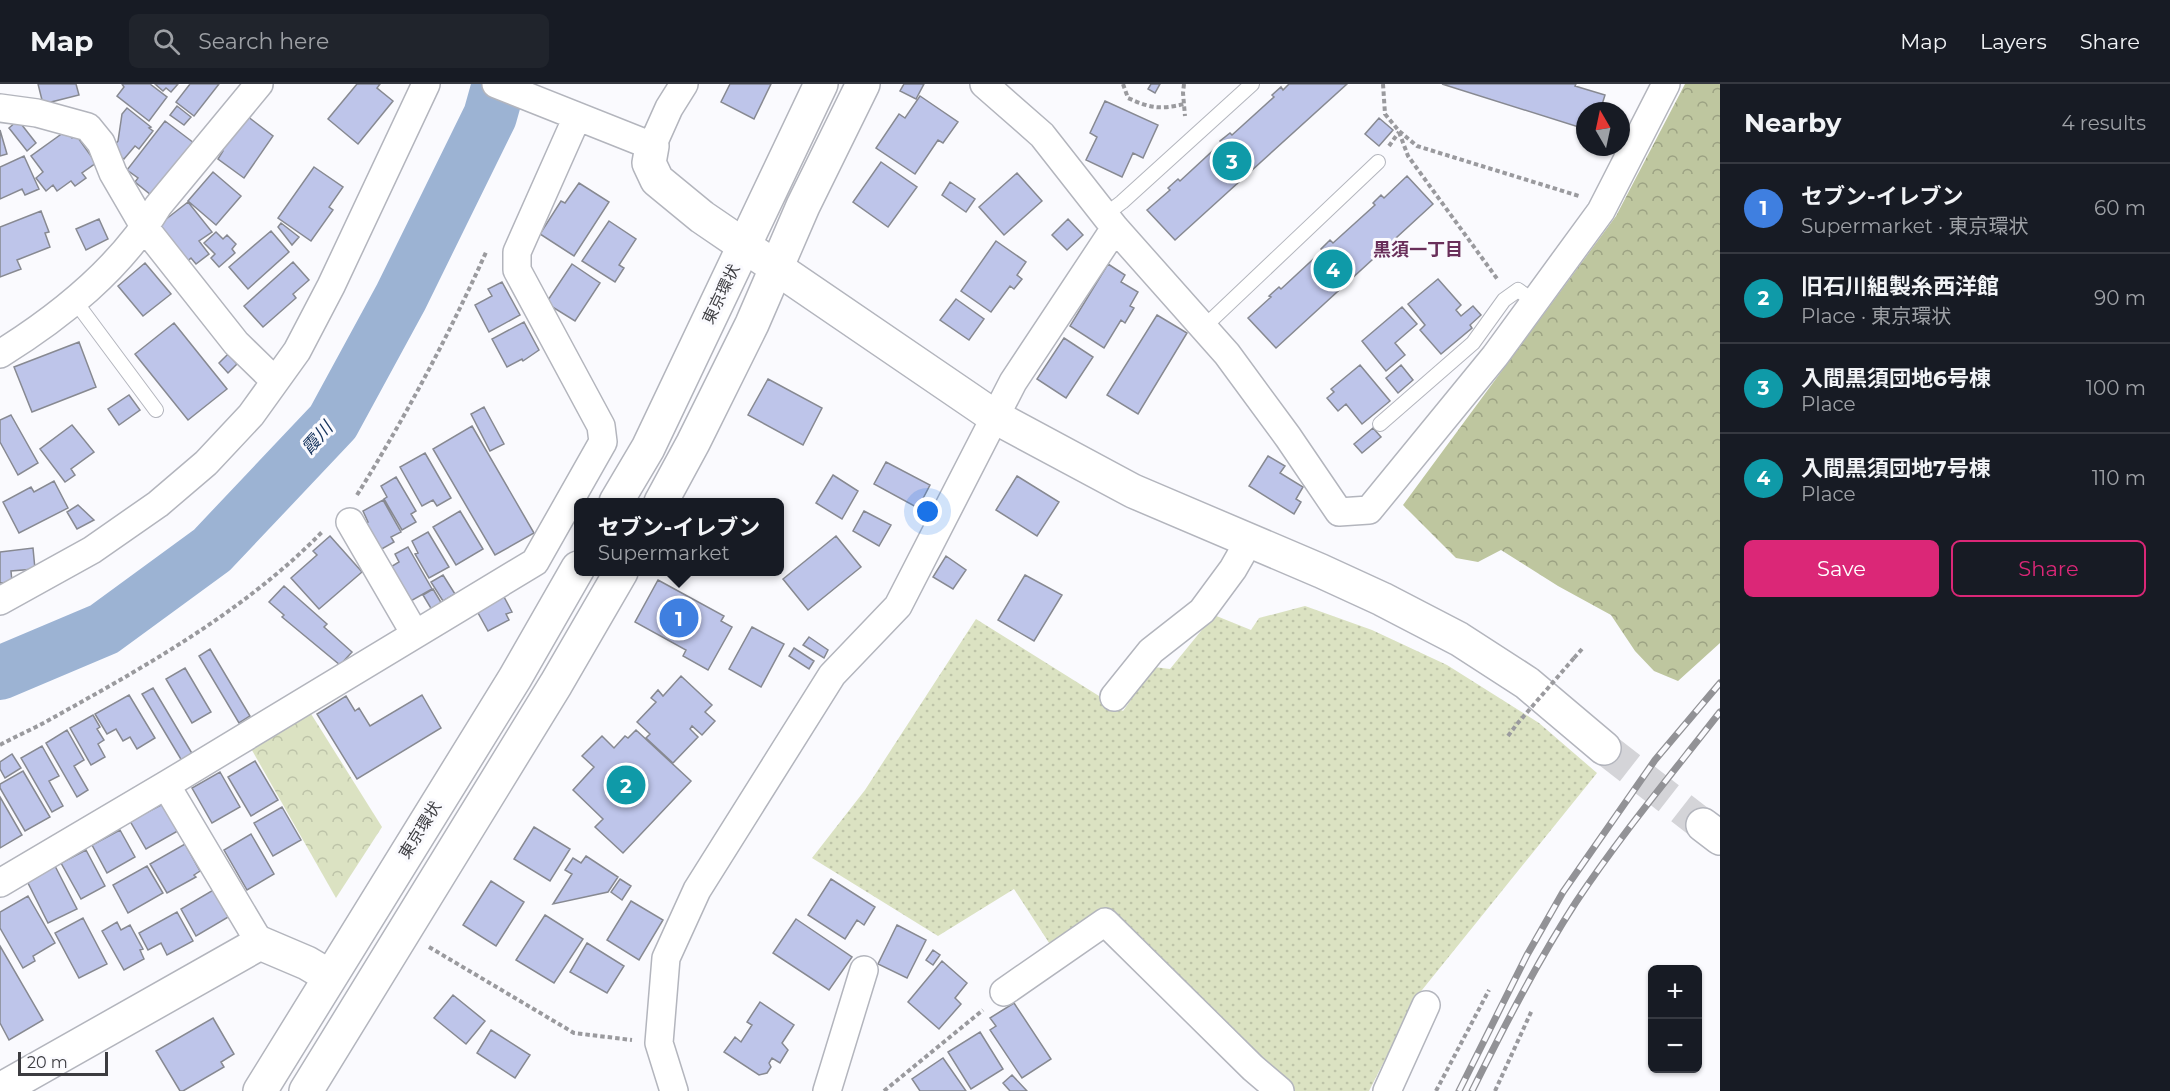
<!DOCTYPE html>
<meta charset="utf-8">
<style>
body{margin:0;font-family:Montserrat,"Noto Sans JP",sans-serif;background:#20242c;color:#f1f3f6}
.controls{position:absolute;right:18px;bottom:18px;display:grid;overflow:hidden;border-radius:9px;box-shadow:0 2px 4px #0004}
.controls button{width:54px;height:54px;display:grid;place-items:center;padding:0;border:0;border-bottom:2px solid #363941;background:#171b24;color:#f1f3f6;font:30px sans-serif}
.compass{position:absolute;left:1576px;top:18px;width:54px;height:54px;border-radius:50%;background:#171b24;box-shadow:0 2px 4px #0004;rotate:351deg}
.scale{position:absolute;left:18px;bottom:15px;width:90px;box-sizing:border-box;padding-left:6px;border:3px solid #3c3c40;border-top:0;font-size:16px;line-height:21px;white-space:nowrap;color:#3c3c40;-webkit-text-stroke:4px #fafafe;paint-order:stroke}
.you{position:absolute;left:928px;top:428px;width:21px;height:21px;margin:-15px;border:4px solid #fff;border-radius:50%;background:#1a73e8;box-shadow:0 0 0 9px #1a73e833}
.badge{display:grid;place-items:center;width:39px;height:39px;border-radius:50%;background:#db2777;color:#fff;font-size:20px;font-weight:700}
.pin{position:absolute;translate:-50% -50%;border:3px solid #fff;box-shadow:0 2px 6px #0006}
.popup{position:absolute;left:574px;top:414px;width:210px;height:78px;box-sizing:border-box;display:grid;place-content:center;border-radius:9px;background:#171b24;filter:drop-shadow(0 2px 4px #0005);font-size:20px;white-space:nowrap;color:#9ea1a6}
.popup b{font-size:22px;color:#f1f3f6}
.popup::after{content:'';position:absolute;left:50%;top:100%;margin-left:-12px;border:12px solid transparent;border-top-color:#171b24}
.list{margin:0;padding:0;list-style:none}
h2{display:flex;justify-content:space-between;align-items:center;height:78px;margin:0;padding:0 24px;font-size:26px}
h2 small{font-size:20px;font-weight:400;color:#9ea1a6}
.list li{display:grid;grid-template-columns:39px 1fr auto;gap:18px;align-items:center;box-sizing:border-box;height:90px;padding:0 24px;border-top:2px solid #363941}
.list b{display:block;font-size:22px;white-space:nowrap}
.list p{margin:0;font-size:20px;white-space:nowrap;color:#9ea1a6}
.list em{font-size:20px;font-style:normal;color:#9ea1a6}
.actions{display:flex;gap:12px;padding:18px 24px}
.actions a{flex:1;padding:14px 0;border:2px solid #db2777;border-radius:9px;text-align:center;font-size:21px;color:#db2777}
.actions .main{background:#db2777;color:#fff}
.icon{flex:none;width:33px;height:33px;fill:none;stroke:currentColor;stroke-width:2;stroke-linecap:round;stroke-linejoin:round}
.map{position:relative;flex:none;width:1720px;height:1007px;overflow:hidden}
header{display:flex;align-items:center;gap:36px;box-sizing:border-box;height:84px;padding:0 30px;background:#171b24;border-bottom:2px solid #363941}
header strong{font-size:28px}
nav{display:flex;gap:33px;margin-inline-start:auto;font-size:21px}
.search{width:420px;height:54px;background:#20242c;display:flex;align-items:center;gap:15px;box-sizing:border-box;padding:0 21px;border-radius:9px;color:#9ea1a6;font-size:22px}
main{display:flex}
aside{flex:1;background:#171b24}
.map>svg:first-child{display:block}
.grass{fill:url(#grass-dots)}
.forest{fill:url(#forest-crowns)}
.park{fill:url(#park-crowns)}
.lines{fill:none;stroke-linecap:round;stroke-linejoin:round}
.river{stroke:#9cb3d3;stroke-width:54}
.building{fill:#bec5ea;stroke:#878991;stroke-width:1.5}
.tertiary-tunnel{stroke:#d4d4d8;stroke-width:33;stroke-dasharray:33 16;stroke-linecap:butt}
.service-casing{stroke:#b3b5bd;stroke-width:16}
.minor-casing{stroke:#b3b5bd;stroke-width:30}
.tertiary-casing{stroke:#b3b5bd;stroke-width:36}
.trunk-casing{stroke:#b3b5bd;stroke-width:36}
.path{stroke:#9a9a9e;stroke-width:4;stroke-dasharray:4.5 3;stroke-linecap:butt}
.service{stroke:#fff;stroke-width:14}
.minor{stroke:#fff;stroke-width:27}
.tertiary{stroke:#fff;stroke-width:33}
.trunk{stroke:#fff;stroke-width:33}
.rail-casing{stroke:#929296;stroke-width:7}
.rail{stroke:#fafafe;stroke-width:4.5;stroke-dasharray:14;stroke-linecap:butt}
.path-bridge{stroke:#9a9a9e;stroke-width:4;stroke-dasharray:4.5 3;stroke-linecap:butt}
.labels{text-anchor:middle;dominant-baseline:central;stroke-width:6;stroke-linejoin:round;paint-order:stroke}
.street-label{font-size:16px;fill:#3c3c40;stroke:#fafafe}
.neighbourhood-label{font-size:18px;font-weight:bold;fill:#692f5a;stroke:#fafafe}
.water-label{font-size:18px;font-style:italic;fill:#15335d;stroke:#fafafe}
</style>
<header>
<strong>Map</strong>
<div class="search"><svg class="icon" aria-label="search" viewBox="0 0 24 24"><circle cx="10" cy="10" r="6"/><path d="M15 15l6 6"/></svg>Search here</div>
<nav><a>Map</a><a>Layers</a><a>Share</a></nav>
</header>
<main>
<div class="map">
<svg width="1720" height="1007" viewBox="0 0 1720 1007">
<defs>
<pattern id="grass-dots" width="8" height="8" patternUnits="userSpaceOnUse" patternTransform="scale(1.5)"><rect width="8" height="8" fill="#dbe2c2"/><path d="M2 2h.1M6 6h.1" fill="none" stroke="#bdc3a8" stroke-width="1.8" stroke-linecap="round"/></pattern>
<pattern id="forest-crowns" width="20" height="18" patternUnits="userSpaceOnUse" patternTransform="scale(1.5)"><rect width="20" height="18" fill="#bec69f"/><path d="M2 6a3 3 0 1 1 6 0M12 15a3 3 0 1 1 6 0" fill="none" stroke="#9ca283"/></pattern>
<pattern id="park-crowns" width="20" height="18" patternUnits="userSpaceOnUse" patternTransform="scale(1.5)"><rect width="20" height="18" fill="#dbe2c2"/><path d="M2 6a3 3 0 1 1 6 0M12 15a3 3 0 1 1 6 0" fill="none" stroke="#bdc3a8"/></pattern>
</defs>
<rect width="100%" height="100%" fill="#fafafe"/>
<path class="grass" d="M1305,522L1372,546L1447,581L1539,639L1597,689L1418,911L1369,1007H1289L1105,830L1053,865L1014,805L938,852L812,774L865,706L976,535L1123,627L1154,583L1170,585L1214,531L1251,546L1259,534Z"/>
<path class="forest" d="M1685,0H1720V559L1678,597L1654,587L1635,567L1611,531L1558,502L1501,466L1478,478L1456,474L1403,421L1616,132Z"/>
<path class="park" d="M308,625L382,743L336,814L249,661Z"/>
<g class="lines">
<path class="river" d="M0,589L104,545L212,466L333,338L401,213L490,32L499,0"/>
</g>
<path class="building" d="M38,0H76L79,11L43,20Z
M122,0H150L167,13L149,37L117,12L124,3Z
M155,0H178L171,8L166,4L163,7Z
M190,0H219L194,32L176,18Z
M357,0H380L377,4L393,17L358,60L328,35Z
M730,0H771L754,35L721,18Z
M904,0H924L916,15L900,7Z
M1151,0H1160L1155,9L1148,5Z
M1289,0H1347L1175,156L1147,126L1170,106L1168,104L1178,95L1180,97L1221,59L1220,57L1230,49L1232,51L1274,13L1272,11L1281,3L1283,6Z
M1442,0H1576L1575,2L1605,11L1600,27H1585V45Z
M920,12L958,38L943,59L938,56L915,90L876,64L899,30L905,34Z
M1105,17L1158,41L1143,74L1133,69L1122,93L1086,76L1097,53L1090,49Z
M177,22L191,33L184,41L170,31Z
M127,24L151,43L149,44L153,47L139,65L135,62L124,75L114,68L113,63L118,57L122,30Z
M247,32L273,52L244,94L218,75L223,67L220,65Z
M1379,34L1393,46L1379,62L1365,50Z
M18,36L36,59L27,67L9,44Z
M165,37L194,59L151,111L135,98L138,94L127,86Z
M0,46L7,70L0,72Z
M67,46L72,54L76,51L96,79L82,89L86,94L75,102L71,97L57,107L53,101L46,107L36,94L43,88L31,72Z
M24,72L39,105L25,111L22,105L0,115V83Z
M881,78L917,103L888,143L853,118Z
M314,83L343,103L329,123L333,126L311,157L278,134Z
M213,88L241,112L216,141L188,117Z
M1017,89L1042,117L1004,151L979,123Z
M1407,92L1433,120L1276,264L1248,234L1271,213L1269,212L1279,203L1281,205L1322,167L1321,165L1330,156L1333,159L1375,121L1373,119L1381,111L1384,114Z
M950,98L975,115L966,128L942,111Z
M579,99L609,118L574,172L540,150L561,117L565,119Z
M188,118L212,148L199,157L209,170L196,180L191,174L185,179L156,143Z
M41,127L49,148L45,149L50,163L17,176L21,185L0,193V143Z
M99,135L108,155L86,166L76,145Z
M1068,135L1083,151L1067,166L1052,151Z
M609,137L636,155L619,181L624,184L615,198L582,177Z
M281,139L299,153L292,161L278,143Z
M271,147L289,168L248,205L229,183Z
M216,148L223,155L227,151L236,160L232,165L235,169L219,183L211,174L215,170L204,159Z
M996,157L1026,178L1017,191L1022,195L1014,205L1010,202L991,228L961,207Z
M293,178L309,196L293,210L296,214L263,243L244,222Z
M145,179L171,210L143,232L118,202Z
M572,180L600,199L575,237L546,219Z
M1108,180L1125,191L1121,198L1138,208L1130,222L1134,224L1125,239L1121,236L1104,264L1070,242Z
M1438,195L1461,221L1456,226L1461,232L1473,222L1481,231L1470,241L1472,244L1441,270L1420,246L1425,241L1408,220Z
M502,198L520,231L489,248L475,221L492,212L488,205Z
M956,215L984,235L969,256L940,236Z
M1402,223L1417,240L1395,259L1405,271L1386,287L1362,257Z
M1157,231L1187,249L1138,330L1107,311Z
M524,238L539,266L523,277L522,275L507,283L492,255Z
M174,239L227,305L188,336L135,270Z
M1064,254L1093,273L1066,314L1037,295Z
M79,258L96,303L32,328L14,283Z
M228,270L237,280L228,289L219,279Z
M1360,281L1390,317L1362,340L1346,320L1338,327L1327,314L1334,308L1331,305Z
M1401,281L1413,296L1398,309L1386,294Z
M768,295L822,324L803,361L748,331Z
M129,311L140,326L119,341L108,325Z
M484,323L504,360L490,367L471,330Z
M11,331L38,379L18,391L0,358V336Z
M72,341L94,368L71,385L75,391L65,398L40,365Z
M472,342L534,449L495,471L433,365Z
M1373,344L1381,353L1362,369L1354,360Z
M425,369L451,414L437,422L433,416L422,422L400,383Z
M1268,372L1285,382L1280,389L1303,403L1296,415L1301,418L1294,430L1249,402Z
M886,378L930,401L918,424L874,400Z
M833,391L858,407L842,435L816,419Z
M1017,392L1059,418L1037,452L996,426Z
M396,393L416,427L411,430L416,438L402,446L384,415L387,413L381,402Z
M54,397L68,424L19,449L3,418L31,403L34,408Z
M383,416L401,448L391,453L394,458L380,466L365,439L368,438L363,427Z
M78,421L94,436L77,445L67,428Z
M460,427L483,465L456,481L433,443Z
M864,427L891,441L879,462L853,447Z
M428,448L449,483L429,494L415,470L418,469L412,457Z
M330,452L362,488L319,525L291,494L317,471L313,467Z
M836,452L861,483L808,526L783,495Z
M408,463L432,505L409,518L389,484L399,478L395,470Z
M33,464L35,485L11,487L12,498L0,499V468Z
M946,472L966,486L953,505L933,493Z
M443,491L455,510L443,517L431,498Z
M1025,491L1062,511L1034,557L998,536Z
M658,496L724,532L721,537L732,543L708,586L683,572L686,566L635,538Z
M284,502L327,540L324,543L352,568L340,581L282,533L284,531L269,518Z
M433,505L442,520L432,526L423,511Z
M503,511L512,528L506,530L509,536L488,547L477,527Z
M752,543L784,560L761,603L729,585Z
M809,553L828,566L824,574L803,561Z
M794,564L814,577L809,585L789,572Z
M210,565L250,632L239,639L199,572Z
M185,584L211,628L192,639L166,595Z
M681,592L712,621L705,628L715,637L702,651L692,642L690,645L698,653L673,679L646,654L650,650L637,638L656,618L651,614L658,606L663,612Z
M153,604L193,671L182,677L142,610Z
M129,611L155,654L137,665L130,653L123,657L116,645L107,650L95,630Z
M422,611L441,644L357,695L317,630L346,612L355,627L359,624L370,642Z
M93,631L100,643L97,645L104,656L98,660L105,673L91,681L70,644Z
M67,646L84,676L74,682L88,706L77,713L46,659Z
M636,646L691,697L623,769L595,743L603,735L573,706L594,683L582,672L602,652L614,664L625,652L628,654Z
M42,662L59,692L49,697L63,722L52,728L21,674Z
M12,670L21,684L5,694L0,685V678Z
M255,677L278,716L251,732L228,693Z
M23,687L50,733L25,747L0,704V700Z
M220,688L240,723L212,739L192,704Z
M0,713L22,751L0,764Z
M163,720L183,744L146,765L130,737Z
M282,723L301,756L273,772L254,739Z
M534,743L570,765L550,797L514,775Z
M120,746L135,773L107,789L92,761Z
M251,750L274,790L247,806L224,766Z
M185,760L200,787L194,791L196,793L167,809L150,780Z
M86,766L105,802L81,815L61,779Z
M586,772L618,793L608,808L553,820L572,790L565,786L573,774L581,779Z
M55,782L77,825L48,839L27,797Z
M147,782L163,809L128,829L113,801Z
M620,795L631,802L622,816L611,808Z
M831,795L875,823L864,841L857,836L845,855L808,831Z
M491,797L524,818L496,862L463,841Z
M215,805L230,832L196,852L181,825Z
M28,812L55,859L33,872L35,877L23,884L0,844V828Z
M631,817L663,836L639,876L607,856Z
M177,828L193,857L167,871L161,859L148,866L139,849Z
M545,831L583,855L554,899L516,876Z
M83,834L107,880L79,894L55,849Z
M796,835L852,873L829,906L773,869Z
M117,838L121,846L130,841L143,865L140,866L144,875L124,886L102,847Z
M897,841L926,856L907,894L878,880Z
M587,859L624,882L607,909L570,888Z
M0,862L43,936L9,956L0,939Z
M933,866L940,871L933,881L926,876Z
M942,877L967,899L955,914L961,920L939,945L908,918Z
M453,911L485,937L466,960L434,934Z
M760,918L794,941L782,959L788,966L780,979L772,974L769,979L771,983L767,989L759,991L724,968L735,953L741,958L752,941L747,938Z
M1014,919L1051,975L1022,994L990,946L996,942L990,934Z
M213,934L234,970L221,978L224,983L183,1007H180L156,967Z
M491,946L530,971L515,994L477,969Z
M980,948L1003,985L971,1005L948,968Z
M943,974L966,1007H920L912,995Z
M1012,991L1027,1007H1010L1003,999Z"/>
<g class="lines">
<path class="tertiary-tunnel" d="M1604,664L1703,741"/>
<defs>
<path id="service" d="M1105,131L1122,118L1252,0
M75,217L156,326
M1204,243L1378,78
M1380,340L1473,259L1504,216L1518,206L1535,218"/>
<path id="minor" d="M496,0L652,62L669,24L684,0
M984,0L1042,51L1115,144L1227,270L1288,353L1339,428L1369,426L1495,272L1601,127L1666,0
M0,24L37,29L88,43L101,59L113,89L145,144L236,259L275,297
M0,270C61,232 120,185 158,122L259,0
M350,438L415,550
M0,517L92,466L158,420L206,379L251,331L297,267L331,202L426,0
M1114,613L1151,567L1202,527L1233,485L1249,457
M166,701L260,859
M0,799L166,701L535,478L603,358L601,342L517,186V168L577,33
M1004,908L1105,838L1253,984L1280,1007
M674,1007L659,959L666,874L697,806L832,591L898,522L1013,298L1115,144
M827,1007L864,886
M1387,1007L1426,921"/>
<path id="tertiary" d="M652,62L649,79L657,96L702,133L995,333L1133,407L1321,487L1382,515L1459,555L1527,599L1604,664
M1703,741L1720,754
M0,1006L260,859L307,879L329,892"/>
<path id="trunk" d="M616,418L648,364L821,0
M661,418L693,359L752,240L803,122L863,0
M260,1007L515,594L578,484
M306,1007L556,600L621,488"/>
</defs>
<use href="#service" class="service-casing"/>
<use href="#minor" class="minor-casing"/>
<use href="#tertiary" class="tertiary-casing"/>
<use href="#trunk" class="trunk-casing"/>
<path class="path" d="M1123,0L1128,14C1150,24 1160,26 1184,20
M1184,0L1183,9L1185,32
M1383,0L1385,30L1399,47L1417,62L1579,112
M1399,48L1408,72L1498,196
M1389,62L1399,48
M357,411C406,332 449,251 487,166
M1574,574L1582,565
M1508,652L1517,640
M0,661C16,652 33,645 49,636C146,582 245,527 323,447
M429,863L574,949L632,956
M884,1007L983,926
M1436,1007L1489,906
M1495,1007L1532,926"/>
<use href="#service" class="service"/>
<use href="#minor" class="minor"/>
<use href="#tertiary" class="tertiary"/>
<use href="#trunk" class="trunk"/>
<defs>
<path id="rail" d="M1459,1007L1527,871L1563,808L1655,676L1720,599
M1472,1007C1504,943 1537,878 1576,818C1620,752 1671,691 1720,628"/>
</defs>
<use href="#rail" class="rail-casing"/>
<use href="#rail" class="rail"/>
<path class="path-bridge" d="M1517,640L1574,574"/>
</g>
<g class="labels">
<g class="street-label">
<text transform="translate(721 210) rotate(-64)">東京環状</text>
<text transform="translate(420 746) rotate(-58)">東京環状</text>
</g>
<g class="neighbourhood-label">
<text x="1418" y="166">黒須一丁目</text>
</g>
<g class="water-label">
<text transform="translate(317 354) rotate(-48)">霞川</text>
</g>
</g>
</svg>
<div class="controls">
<button>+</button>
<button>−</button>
</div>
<svg class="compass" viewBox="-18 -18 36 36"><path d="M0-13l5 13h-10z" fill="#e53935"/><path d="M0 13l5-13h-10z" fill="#9ea1a6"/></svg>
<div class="scale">20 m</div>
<div class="you"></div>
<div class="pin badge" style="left:679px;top:534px;background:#3f7fe0">1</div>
<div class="popup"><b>セブン-イレブン</b>Supermarket</div>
<div class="pin badge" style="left:626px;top:701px;background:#0f9aa8">2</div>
<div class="pin badge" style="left:1232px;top:77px;background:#0f9aa8">3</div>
<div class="pin badge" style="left:1333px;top:185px;background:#0f9aa8">4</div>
</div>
<aside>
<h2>Nearby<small>4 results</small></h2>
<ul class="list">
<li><span class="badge" style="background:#3f7fe0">1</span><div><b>セブン-イレブン</b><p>Supermarket · 東京環状</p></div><em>60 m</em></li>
<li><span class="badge" style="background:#0f9aa8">2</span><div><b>旧石川組製糸西洋館</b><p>Place · 東京環状</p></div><em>90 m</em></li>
<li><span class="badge" style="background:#0f9aa8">3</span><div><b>入間黒須団地6号棟</b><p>Place</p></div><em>100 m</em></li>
<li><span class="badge" style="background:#0f9aa8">4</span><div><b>入間黒須団地7号棟</b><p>Place</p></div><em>110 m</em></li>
</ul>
<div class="actions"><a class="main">Save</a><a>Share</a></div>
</aside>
</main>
